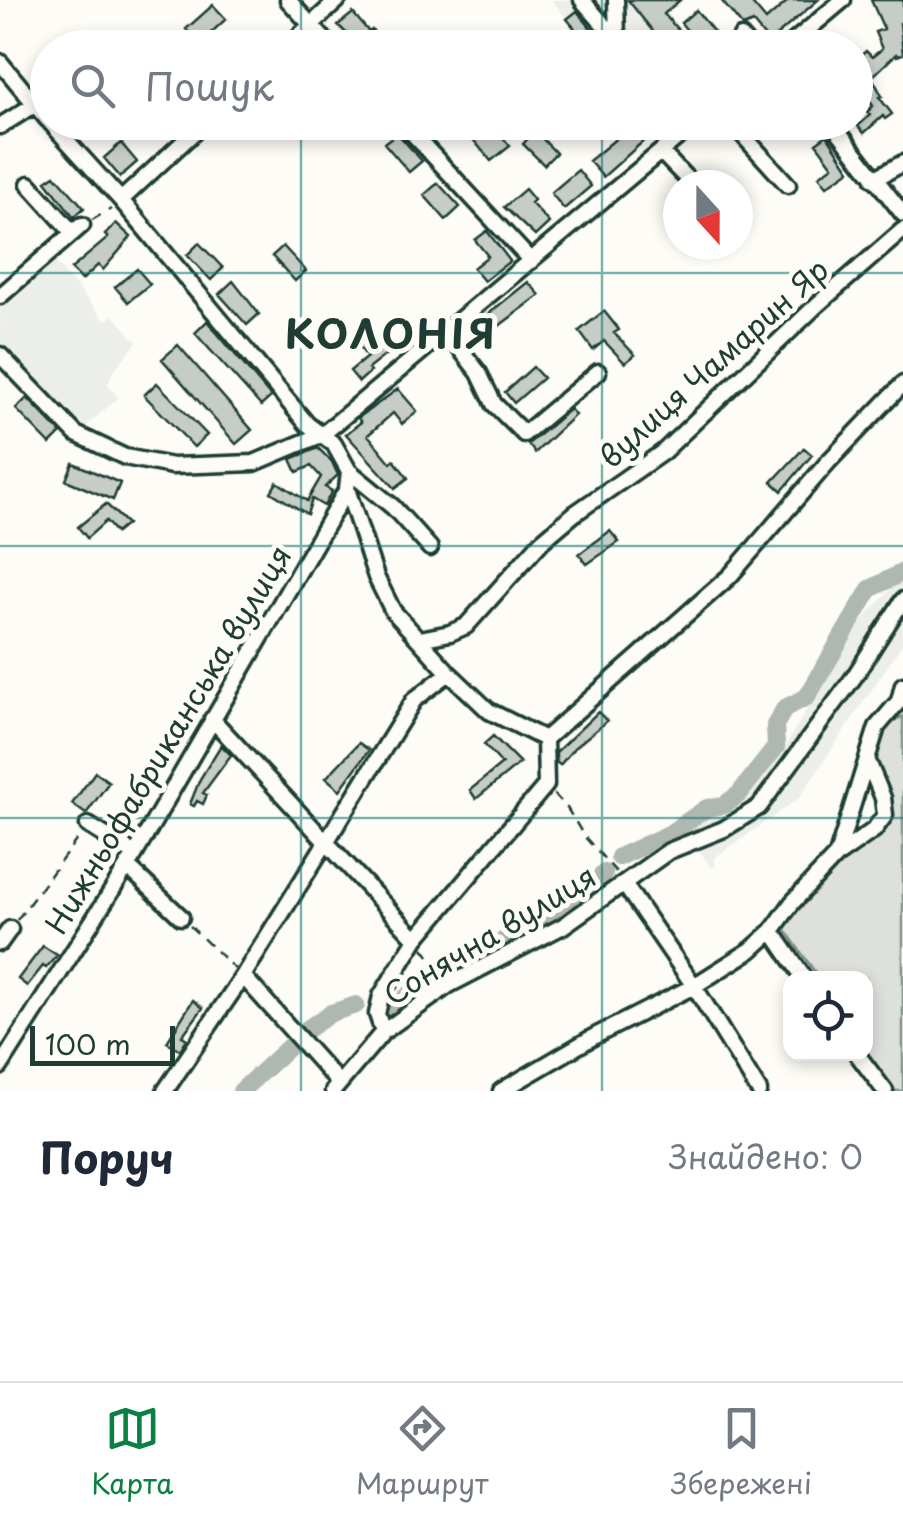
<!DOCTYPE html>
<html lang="uk">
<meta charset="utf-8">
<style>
body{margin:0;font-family:"Playpen Sans",sans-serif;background:#f6f6f7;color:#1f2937}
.controls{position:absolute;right:30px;bottom:30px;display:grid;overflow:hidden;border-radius:20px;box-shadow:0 5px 15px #0003}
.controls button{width:90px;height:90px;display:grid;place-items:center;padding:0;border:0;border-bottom:2px solid #e0e1e3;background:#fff;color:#1f2937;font:50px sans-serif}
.compass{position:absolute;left:663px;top:170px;width:90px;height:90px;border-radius:50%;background:#fff;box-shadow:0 5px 15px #0003;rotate:159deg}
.scale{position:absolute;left:30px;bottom:25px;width:145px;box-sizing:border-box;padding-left:10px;border:5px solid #1f3d34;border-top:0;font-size:28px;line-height:35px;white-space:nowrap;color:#1f3d34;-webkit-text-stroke:8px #fdfcf7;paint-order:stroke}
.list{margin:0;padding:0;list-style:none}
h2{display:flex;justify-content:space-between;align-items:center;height:130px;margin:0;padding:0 40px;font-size:42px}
h2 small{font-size:32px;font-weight:400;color:#747a83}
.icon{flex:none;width:55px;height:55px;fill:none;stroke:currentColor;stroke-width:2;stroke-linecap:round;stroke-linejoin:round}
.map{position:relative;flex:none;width:903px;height:1091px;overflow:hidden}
.search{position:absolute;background:#fff;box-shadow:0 5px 15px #0003;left:30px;right:30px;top:30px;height:110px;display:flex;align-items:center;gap:25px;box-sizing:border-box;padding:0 35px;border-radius:55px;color:#747a83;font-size:38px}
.sheet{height:290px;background:#fff}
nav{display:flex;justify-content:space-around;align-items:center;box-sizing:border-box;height:140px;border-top:2px solid #e0e1e3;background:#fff;font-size:28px;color:#747a83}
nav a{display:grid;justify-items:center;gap:5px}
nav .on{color:#0b8043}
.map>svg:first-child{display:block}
.built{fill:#eceee9}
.green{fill:#dde0db;stroke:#7e8e88;stroke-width:2.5}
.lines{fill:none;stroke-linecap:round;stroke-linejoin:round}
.river{stroke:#aeb8b1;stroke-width:18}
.building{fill:#c6cdc7;stroke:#1f3d34;stroke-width:2.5}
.minor-casing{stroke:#1f3d34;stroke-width:21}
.path{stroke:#1f3d34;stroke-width:2.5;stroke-dasharray:10 8;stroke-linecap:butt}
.minor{stroke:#fdfcf7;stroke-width:14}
.grid{fill:none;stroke:#0f766e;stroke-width:2.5;stroke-opacity:0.55}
.labels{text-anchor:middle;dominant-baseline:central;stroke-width:10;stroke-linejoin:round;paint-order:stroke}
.street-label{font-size:30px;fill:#1f3d34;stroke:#fdfcf7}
.district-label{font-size:40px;font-weight:bold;letter-spacing:2.5px;fill:#1f3d34;stroke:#fdfcf7}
</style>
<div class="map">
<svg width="903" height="1091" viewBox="0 0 903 1091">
<rect width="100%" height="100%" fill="#fdfcf7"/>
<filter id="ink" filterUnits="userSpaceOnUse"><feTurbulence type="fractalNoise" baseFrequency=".01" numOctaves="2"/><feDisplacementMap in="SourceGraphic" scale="20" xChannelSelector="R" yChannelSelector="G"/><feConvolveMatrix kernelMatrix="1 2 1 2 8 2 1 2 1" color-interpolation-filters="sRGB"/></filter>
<g filter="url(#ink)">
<path class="built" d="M552,0H683L668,13L680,30L679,37L667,47H589Z
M54,261L105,320L113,315L137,342L113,371L108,384L118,398L78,433L0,346V307Z
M903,575V643L799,798L713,859L716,865L711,868L685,828L742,798L781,753L855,629Z"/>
<path class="green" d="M903,716V1091H889L865,1054L866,978H819L782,925L801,897L884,821L870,760L879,731Z"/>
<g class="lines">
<path class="river" d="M619,857L669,834L707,808L724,805L739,794L776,747L775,725L785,708L807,697L870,589L903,572
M395,1008L434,971H453L482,958L508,937L569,911L604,873
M303,1032L331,1013L356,1005
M241,1091L293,1043"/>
</g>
<path class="building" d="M628,0H680L664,14L679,31L663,44Z
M721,0H749L766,20L789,0H818L769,42L753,23L743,27Z
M871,0H903V21L900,23L903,54L897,56L896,54L872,77L882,96L879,97L892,114L885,119L883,116L864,133L858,126L870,115L867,112L873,106L856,79L859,75L856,60L866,51L872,57L882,49L875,32L884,29Z
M213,5L226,19L199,44L186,29Z
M696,10L718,37L711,44L714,48H702L681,23Z
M577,11L607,48H591L567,19Z
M353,13L369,32L372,30L380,40L371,48H361L338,25Z
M474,122H490L510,146L491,161L465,130Z
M636,122H650L656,130L603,177L589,161Z
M535,131L556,153L544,165L523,144Z
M397,133L422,161L409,172L384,143Z
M827,135L850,170L827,186L819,176L833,166L816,143Z
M121,143L137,162L120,177L104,158Z
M578,170L591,186L564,209L551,193Z
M55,175L84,208L74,217L46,181Z
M438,183L460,207L446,220L424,195Z
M525,189L534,200L531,203L549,223L535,236L504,207Z
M116,223L131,237L103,270L98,265L82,280L71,269L108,238L105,235Z
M487,231L510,261L484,281L473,268L488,256L475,240Z
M199,243L223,268L211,280L187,255Z
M283,246L306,271L295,281L272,256Z
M137,269L150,284L128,302L115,287Z
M233,281L259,314L247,325L219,294Z
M528,282L540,295L483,338L473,326Z
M604,311L619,330L614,333L635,355L625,363L604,341L593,350L579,331Z
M207,321L271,397L261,406L195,333Z
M371,331L388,353L368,369L370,372L359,382L350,371L367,357L356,342Z
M178,345L252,430L236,444L162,359Z
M533,367L543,378L514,403L505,392Z
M157,383L207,435L194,447L144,395Z
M398,389L417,411L402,424L393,413L368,435L391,463L394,460L408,478L395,488L346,434L361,422L358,418Z
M27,398L61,433L50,444L16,409Z
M570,409L575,415L535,453L528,444Z
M318,448L332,462L338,475L325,487L332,491L324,506L312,499L307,514L271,492L277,482L307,501L321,477L311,466L297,472L291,459Z
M804,448L812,455L782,491L772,482Z
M73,463L120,483L113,500L66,480Z
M106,504L127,524L116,533L106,521L87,538L78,527Z
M610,531L619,542L587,564L579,554Z
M598,712L607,721L574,748L560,765L556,762V752Z
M493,736L520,763L476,799L470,790L502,764L484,744Z
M359,743L369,750L340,790L326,778Z
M221,745L231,755L203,793L207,795L203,804L197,801L194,806L190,804L200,779Z
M95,772L109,782L86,814L72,804Z
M43,946L57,955L46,968L43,966L27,986L18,979Z
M193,1000L203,1008L182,1036L187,1039L180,1050L167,1042Z"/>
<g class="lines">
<defs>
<path id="minor" d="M288,0L332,48
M582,0L624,48
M616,0L617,40
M741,37L750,48
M286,48L338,0
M786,48L843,0
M0,62L48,120
M50,122L121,200L307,424L334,444L349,471L347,489L376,577L393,611L449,673L489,711L545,739
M402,122L531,261
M731,122L788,185
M831,122L903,214
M0,126L34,105
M661,152L693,185
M874,179L903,163
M29,184L73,233
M121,200L205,122
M0,296L82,225
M446,331L479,373L494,404L524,434L598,372
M0,355L76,434L125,457L172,466L254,463L323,434L696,122
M349,471L393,507L430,548
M420,639L450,633L466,626L542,541L574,514L663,452L818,304L903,230
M212,719L416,939
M545,739L730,576L829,461L903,384
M88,825L135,854
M838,855L874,830L885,815L883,798L867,759
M127,866L181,917
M624,884L694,986L759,1091
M772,931L804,978
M0,943L10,929
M243,976L338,1082
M383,1032L377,1014L381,996L416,939L546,785L545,739
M857,1054L885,1091
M0,1067L135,854L347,489
M165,1091L243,976L414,700L449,673
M333,1091L383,1032L449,985L563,926L669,851L724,829L759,807L854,677L903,600
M501,1091L595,1036L694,986L751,950L772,931L792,903L837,855L877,727L899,701L903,685"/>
</defs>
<use href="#minor" class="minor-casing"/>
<path class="path" d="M92,220L111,209
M554,794L567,808L584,836L617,873
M17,920L81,834
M190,926L235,969
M423,948L443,974"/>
<use href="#minor" class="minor"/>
</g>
</g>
<path class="grid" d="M301,0V48M602,0V48M301,122V1091M602,122V1091M0,273H903M0,546H903M0,818H903"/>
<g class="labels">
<g class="street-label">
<text transform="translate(713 362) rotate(-42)">вулиця Чамарин Яр</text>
<text transform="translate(167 739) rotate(-59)">Нижньофабриканська вулиця</text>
<text transform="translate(489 934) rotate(-31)">Сонячна вулиця</text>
</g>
<g class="district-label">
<text x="391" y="332">КОЛОНІЯ</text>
</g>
</g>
</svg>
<div class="controls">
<button><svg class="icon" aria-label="locate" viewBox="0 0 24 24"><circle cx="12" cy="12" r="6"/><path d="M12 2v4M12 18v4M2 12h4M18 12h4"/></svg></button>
</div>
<svg class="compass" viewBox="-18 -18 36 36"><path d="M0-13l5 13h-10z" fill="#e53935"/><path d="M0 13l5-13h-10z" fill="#747a83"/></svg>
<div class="scale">100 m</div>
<div class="search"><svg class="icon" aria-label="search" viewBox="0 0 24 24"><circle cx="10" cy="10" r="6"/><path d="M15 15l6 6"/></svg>Пошук</div>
</div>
<section class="sheet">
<h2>Поруч<small>Знайдено: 0</small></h2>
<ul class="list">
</ul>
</section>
<nav>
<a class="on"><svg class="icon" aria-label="map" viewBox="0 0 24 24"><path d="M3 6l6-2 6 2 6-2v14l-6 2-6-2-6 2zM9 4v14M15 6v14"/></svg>Карта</a>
<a><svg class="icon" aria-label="directions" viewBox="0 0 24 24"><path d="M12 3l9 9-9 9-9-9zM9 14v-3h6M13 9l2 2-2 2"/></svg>Маршрут</a>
<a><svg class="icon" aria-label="saved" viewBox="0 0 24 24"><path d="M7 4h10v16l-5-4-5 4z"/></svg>Збережені</a>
</nav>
